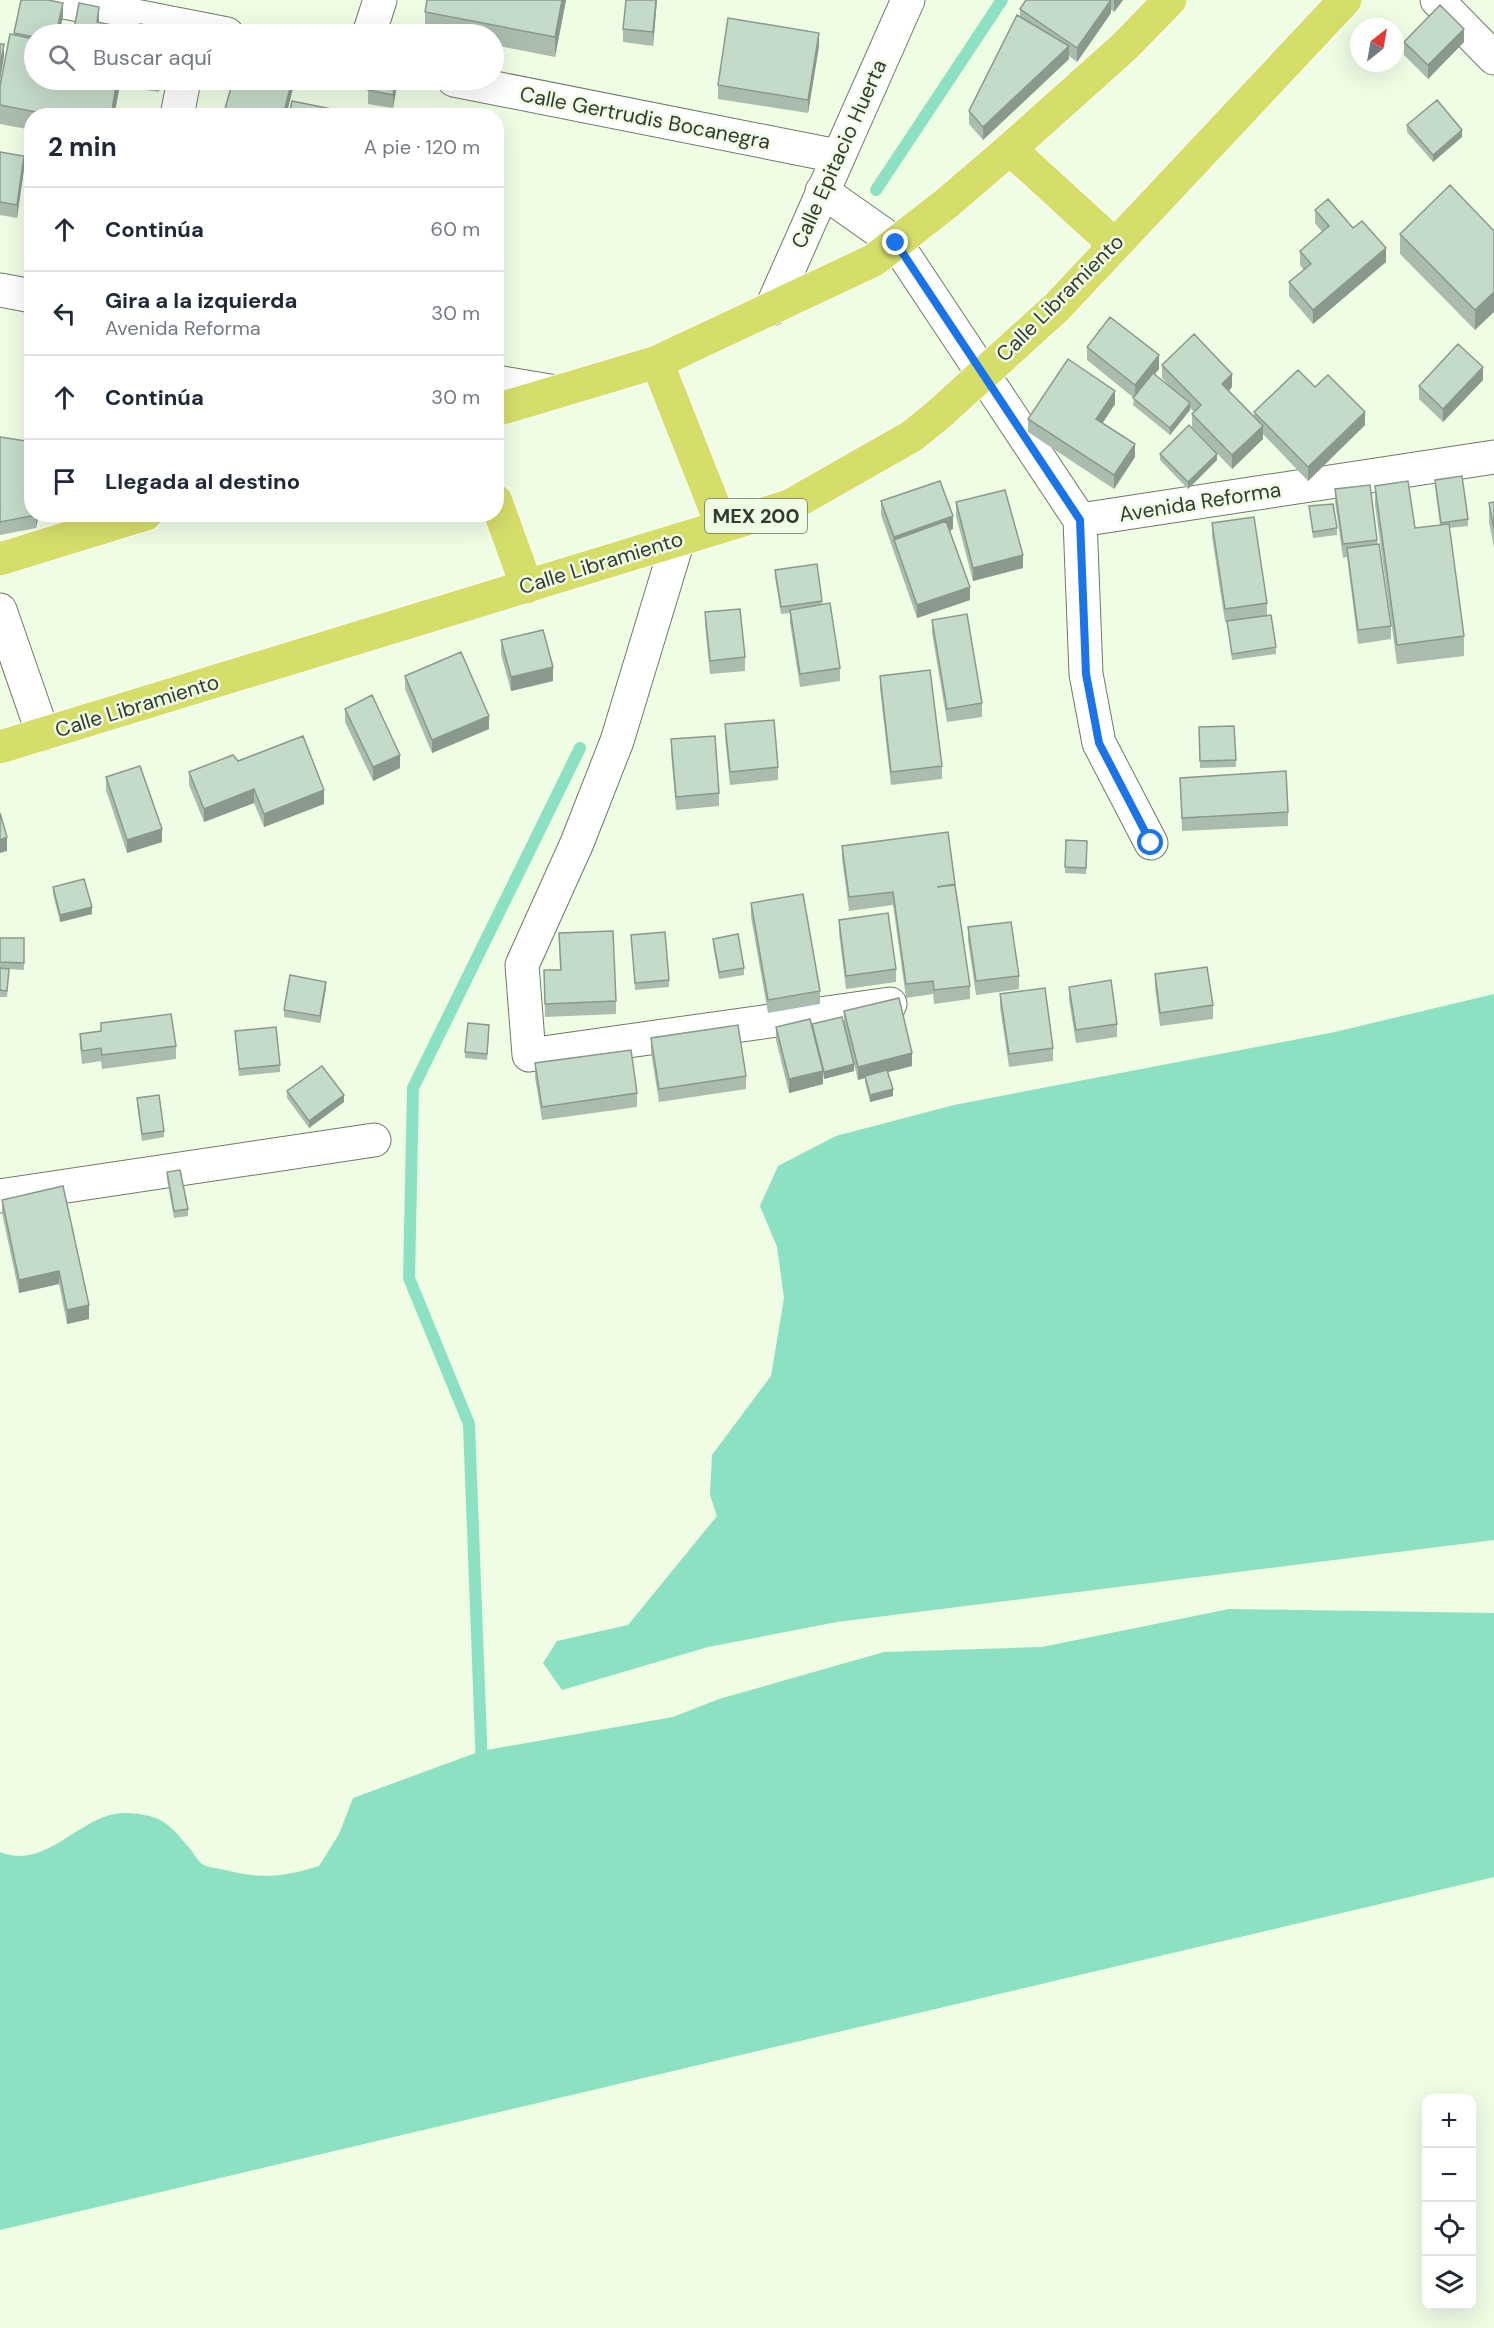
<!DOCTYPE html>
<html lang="es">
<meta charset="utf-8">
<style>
body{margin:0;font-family:"DM Sans",sans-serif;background:#f2f2f3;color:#1f2937}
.controls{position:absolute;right:18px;bottom:18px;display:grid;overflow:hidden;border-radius:12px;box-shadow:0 6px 24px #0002}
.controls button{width:54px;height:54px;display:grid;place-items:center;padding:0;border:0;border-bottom:2px solid #e0e1e3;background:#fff;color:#1f2937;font:30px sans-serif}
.compass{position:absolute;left:1350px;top:18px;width:54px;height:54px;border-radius:50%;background:#fff;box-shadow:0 6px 24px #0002;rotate:31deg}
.stop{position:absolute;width:18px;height:18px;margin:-14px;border:4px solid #1a73e8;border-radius:50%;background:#fff}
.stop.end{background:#1a73e8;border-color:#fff;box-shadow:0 2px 6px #0008}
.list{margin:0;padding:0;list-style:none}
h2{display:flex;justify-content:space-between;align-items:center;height:78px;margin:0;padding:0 24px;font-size:26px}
h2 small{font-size:20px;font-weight:400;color:#747a83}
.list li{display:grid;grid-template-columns:39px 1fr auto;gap:18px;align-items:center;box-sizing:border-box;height:84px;padding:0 24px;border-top:2px solid #e0e1e3}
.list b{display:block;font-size:22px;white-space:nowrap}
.list p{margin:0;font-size:20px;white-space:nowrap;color:#747a83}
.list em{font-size:20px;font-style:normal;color:#747a83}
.icon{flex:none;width:33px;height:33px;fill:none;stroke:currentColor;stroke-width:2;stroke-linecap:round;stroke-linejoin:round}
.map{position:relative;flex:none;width:1494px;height:2328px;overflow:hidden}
.search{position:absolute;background:#fff;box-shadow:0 6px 24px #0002;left:24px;top:24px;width:480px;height:66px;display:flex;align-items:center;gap:15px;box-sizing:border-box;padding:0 21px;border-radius:33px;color:#747a83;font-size:22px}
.panel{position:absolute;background:#fff;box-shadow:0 6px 24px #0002;left:24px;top:108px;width:480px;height:414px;border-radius:24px}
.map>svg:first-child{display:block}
.water{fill:#8be1c2}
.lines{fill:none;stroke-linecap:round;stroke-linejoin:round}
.stream{stroke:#8be1c2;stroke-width:12}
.minor-casing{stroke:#6e7a66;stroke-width:35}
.trunk-casing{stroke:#fff;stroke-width:35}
.minor{stroke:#fff;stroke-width:33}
.trunk{stroke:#d6de6a;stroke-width:33}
.wall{fill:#a9bcad}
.shaded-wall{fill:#8a998d}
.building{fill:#c5dbc9;stroke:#8a998d;stroke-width:1.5}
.route{stroke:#1a73e8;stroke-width:8}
.labels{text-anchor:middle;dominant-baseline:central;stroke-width:5;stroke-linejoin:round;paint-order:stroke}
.shield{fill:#effde5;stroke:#6d7467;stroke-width:1.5}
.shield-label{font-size:20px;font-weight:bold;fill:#353a31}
.street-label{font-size:21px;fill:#353a31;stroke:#effde5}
</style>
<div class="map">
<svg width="1494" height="2328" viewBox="0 0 1494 2328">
<rect width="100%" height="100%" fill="#effde5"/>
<path class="water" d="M1494,994V1540L837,1622L708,1647L562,1690L543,1663L557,1641L628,1625L717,1516L710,1495L712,1455L771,1376L784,1298L777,1247L760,1206L778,1166L836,1136L954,1105L1335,1032Z
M1229,1609L1494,1613V1877L0,2230V1852C48,1872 81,1811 127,1813C163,1815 169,1824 191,1850C194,1854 198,1861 202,1864C207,1867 215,1868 220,1869C260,1879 281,1878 319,1866L339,1834L353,1798L481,1751L673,1717L719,1699L884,1652L1042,1647Z"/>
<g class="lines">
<path class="stream" d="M876,190L1002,0
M482,1767L469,1424L409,1278L413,1088L580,748"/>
<defs>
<path id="minor" d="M54,0L227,34
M1437,0L1494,58
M369,34L380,0
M454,80L837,156
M177,116L184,80
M822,191L896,243L1080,520L1494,457
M0,290L32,296
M771,309L908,0
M496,382L556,392
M1080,520L1086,674L1099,743L1151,843
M678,540L617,741L577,843L522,965L529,1055L890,1004
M0,610L43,734
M0,1196L374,1140"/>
<path id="trunk" d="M1010,149L1115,245
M657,362L722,526
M496,410L657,362L874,260L947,203L1010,149L1124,47L1170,0
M496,501L527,587
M0,559L146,514
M0,747L789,506L912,436L939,414L1057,307L1345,0"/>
</defs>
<use href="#minor" class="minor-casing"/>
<use href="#trunk" class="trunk-casing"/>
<use href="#minor" class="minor"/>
<use href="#trunk" class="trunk"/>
</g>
<path class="wall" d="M566,0L555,57L494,45V34H440L425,31V12Z
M657,0L653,46L623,42V29Z
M1026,0H1123L1114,12L1111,10V13L1077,62L1069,56V59L983,140L969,124V111L1020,16V9Z
M63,16L59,34H34V80H121L114,116H32V130L0,124V86L14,33Z
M1404,42H1464L1428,79L1404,55Z
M819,46L808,113L718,99V85Z
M131,80H161L159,92L131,88Z
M233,80H295L286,116H225V109Z
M397,80V85L393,108L368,104V90Z
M1407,125L1462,137L1433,162L1407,132Z
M0,152L24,169L17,218L0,215Z
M1315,210L1353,228L1386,262L1313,324L1289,296V282L1304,270L1300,265V251L1322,232L1315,223Z
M1494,231L1475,330L1400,254V234Z
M1087,347L1159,369L1154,374L1169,385L1162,378V365L1232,387L1229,391L1254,416V412L1315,387L1365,425L1308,481L1263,434V439L1232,469L1192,427V414L1194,412L1190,408V410L1170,435L1133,405L1134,398L1087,360Z
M1483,380L1443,422L1419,399V386Z
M1115,404L1103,423L1135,457L1114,489L1028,432V419Z
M0,437L39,514L36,528L0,535Z
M1160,454L1217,460L1188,489L1160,460Z
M1435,480L1468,519V526L1449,528L1464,636V656L1397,664L1375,505V486L1415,528L1440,525L1435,486Z
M1335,489L1377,540L1391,626V639L1358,644L1347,557L1343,558L1335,502Z
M881,501L953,529L950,531L970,600L917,618L881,515Z
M956,502L1023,568L973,581L956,516Z
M1494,502V548L1489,522V503Z
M1309,506L1337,528V535L1313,538Z
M1212,523L1267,603V615L1276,647V654L1232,660L1227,622H1225L1212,536Z
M775,570L822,601V604L840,668V681L800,687L790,623V613L781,614L775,577Z
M705,612L745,657V671L710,674L705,625Z
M932,620L982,703V717L947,722L932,633Z
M501,640L553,681L511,691L501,654Z
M405,676L489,729L432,753L405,689Z
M880,676L942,766V779L891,785L880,689Z
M345,709L400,768L373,781L345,722Z
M725,724L778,767V780L730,785L725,737Z
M1234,726L1236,767L1200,768L1199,727Z
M671,739L719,793V806L676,810L671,752Z
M189,772L324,804L264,827L254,803L204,822L189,785Z
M106,777L162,842L127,853L106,790Z
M1180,778L1288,812V826L1182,831Z
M948,832L970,986V999L934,1004L933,994L906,998L893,905L849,911L842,859V846Z
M1066,840L1087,841L1086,874L1065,873Z
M53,887L92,914L60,922L53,894Z
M751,903L820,991V1004L768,1013L751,917Z
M839,920L896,969V982L846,989L839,933Z
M968,927L1019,976V989L976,995L968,941Z
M559,933L616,1001V1014L545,1017L544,970H560Z
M631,935L669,980V987L635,990Z
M0,938H24V970L9,969L7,997H0Z
M713,939L744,968V975L719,979L713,945Z
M1155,974L1213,1005V1019L1160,1026L1155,987Z
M1069,987L1117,1024V1037L1076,1043L1069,1000Z
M326,988L320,1023L284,1017V1010Z
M1000,994L1053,1048V1061L1009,1067L1000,1007Z
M844,1011L912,1066L888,1072L893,1096L870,1102L865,1082V1078L858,1080L844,1025Z
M776,1027H812L854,1071L824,1079L823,1074V1084L789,1093L776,1040Z
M101,1031L176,1046V1059L102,1069L101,1061L82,1064L80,1047V1034Z
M235,1031L280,1065V1072L239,1076Z
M489,1032L487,1060L465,1058V1052Z
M651,1038L746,1076V1089L659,1102L651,1052Z
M535,1063L637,1093V1107L542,1120L535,1077Z
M287,1091L344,1102L309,1128L287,1098Z
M137,1098L164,1131V1137L142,1141L137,1104Z
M167,1172L188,1209V1216L174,1218L167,1179Z
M63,1186L89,1319L67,1324L59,1284L19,1293L2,1213V1200Z"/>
<path class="shaded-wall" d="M562,0H566L555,57V37Z
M656,0H657L653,46V32Z
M1111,0V13L1077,62V48Z
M1114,0H1123L1114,12Z
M63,3V16L59,34H56Z
M99,7V26L97,22Z
M1464,29V42L1428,79V65Z
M819,33V46L808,113V100Z
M4,44V57L0,81V67Z
M1069,46V59L983,140V127Z
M117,80H121L114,116H111Z
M292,80H295L286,116H283Z
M396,80H397V85L393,108V95Z
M1462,130V137L1433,162V155Z
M24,156V169L17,218V205Z
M1386,248V262L1313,324V310Z
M1494,292V312L1475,330V310Z
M1159,355V369L1135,399V385Z
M1483,367V380L1443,422V409Z
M1232,374V387L1222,397V384Z
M1115,391V404L1096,432V419Z
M1190,403V410L1170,435V428Z
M1365,412V425L1308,481V467Z
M1263,426V439L1232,469V455Z
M1135,444V457L1114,489V475Z
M1217,454V460L1188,489V482Z
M39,514L36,528V515Z
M953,516V529L897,549L894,540V537Z
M1023,555V568L973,581V568Z
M970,587V600L917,618V605Z
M553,667V681L511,691V677Z
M489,716V729L432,753V740Z
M400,755V768L373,781V767Z
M254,789V803L204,822V809Z
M324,790V804L264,827V814Z
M162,829V842L127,853V840Z
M7,837V851L0,853V840Z
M92,907V914L60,922V915Z
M326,982V988L320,1023V1016Z
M912,1053V1066L865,1078V1076V1078L858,1080V1067Z
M854,1064V1071L824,1079V1072Z
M823,1071V1084L789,1093V1079Z
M893,1089V1096L870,1102V1095Z
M344,1095V1102L309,1128V1121Z
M59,1271V1284L19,1293V1280Z
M89,1305V1319L67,1324V1310Z"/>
<path class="building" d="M21,0H48L63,3L56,34H34V37L14,33Z
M427,0H562L555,37L425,12Z
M626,0H656L653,32L623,29Z
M1026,0H1111L1077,48L1020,9Z
M79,3L99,7L97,22L127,28L126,34H73Z
M1440,5L1464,29L1428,65L1404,42Z
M1017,15L1069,46L983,127L969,111Z
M728,18L819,33L808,100L718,85Z
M140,24L168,29L167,34H139Z
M10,34L34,39V80H117L111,116H57L0,105V86Z
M0,44H4L0,67Z
M131,80H160L159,85L131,81Z
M233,80H292L283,116H253L225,109Z
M371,80H396L393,95L368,90Z
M1437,100L1462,130L1433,155L1407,125Z
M292,101L337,110L336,116H289Z
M228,112L241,116H227Z
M0,152L24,156L17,205L0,202Z
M1450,185L1494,231V292L1475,310L1400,234Z
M1328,199L1353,228L1362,221L1386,248L1313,310L1289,282L1311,264L1300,251L1329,226L1315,210Z
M1110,317L1159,355L1135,385L1087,347Z
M1194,334L1232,374L1222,384L1263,426L1232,455L1192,414L1201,405L1162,365Z
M1458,344L1483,367L1443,409L1419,386Z
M1068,359L1115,391L1096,419L1135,444L1114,475L1028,419Z
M1298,370L1315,387L1328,375L1365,412L1308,467L1254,412Z
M1153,373L1190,403L1170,428L1133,398Z
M1189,425L1217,454L1188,482L1160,454Z
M0,437L32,442V514L36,515L0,522Z
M1462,476L1468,519L1441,523L1435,480Z
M940,481L953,516L894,537L881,501Z
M1408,481L1415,528L1449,524L1464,636L1397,645L1375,486Z
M1370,485L1377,540L1343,544L1335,489Z
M1005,490L1023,555L973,568L956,502Z
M1494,502V529L1489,503Z
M1333,504L1337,528L1313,532L1309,506Z
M1254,517L1267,603L1225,609L1212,523Z
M946,521L970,587L917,605L894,540Z
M1379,544L1391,626L1358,630L1347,548Z
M817,564L822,601L781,607L775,570Z
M830,603L840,668L800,674L790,610Z
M740,609L745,657L710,661L705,612Z
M967,614L982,703L947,709L932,620Z
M1271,615L1276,647L1232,654L1227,621Z
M543,630L553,667L511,677L501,640Z
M461,652L489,716L432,740L405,676Z
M930,670L942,766L891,772L880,676Z
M372,695L400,755L373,767L345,709Z
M774,720L778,767L730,772L725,724Z
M1234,726L1236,760L1200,761L1199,727Z
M303,736L324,790L264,814L254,789L204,809L189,772L233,755L238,761Z
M715,736L719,793L676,797L671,739Z
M140,766L162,829L127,840L106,777Z
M1286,771L1288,812L1182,818L1180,778Z
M0,813L7,837L0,840Z
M948,832L955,884L937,887L955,885L970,986L934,990L933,981L906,984L893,892L849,897L842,846Z
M1066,840L1087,841L1086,868L1065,867Z
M84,879L92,907L60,915L53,887Z
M803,894L820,991L768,1000L751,903Z
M888,913L896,969L846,976L839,920Z
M1011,922L1019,976L976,981L968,927Z
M613,931L616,1001L545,1004L544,970H561L559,933Z
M665,932L669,980L635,983L631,935Z
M738,934L744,968L719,972L713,939Z
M0,938H24V963L0,962Z
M1207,967L1213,1005L1160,1013L1155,974Z
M0,968L9,969L7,991L0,990Z
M290,975L326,982L320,1016L284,1010Z
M1111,980L1117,1024L1076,1030L1069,987Z
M1045,988L1053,1048L1009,1054L1000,994Z
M899,998L912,1053L858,1067L844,1011Z
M171,1014L176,1046L102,1055L101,1048L82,1051L80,1034L101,1031V1023Z
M842,1017L854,1064L824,1072L812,1024Z
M810,1019L823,1071L789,1079L776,1027Z
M468,1023L489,1025L487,1054L465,1052Z
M738,1025L746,1076L659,1089L651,1038Z
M276,1027L280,1065L239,1069L235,1031Z
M631,1050L637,1093L542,1107L535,1063Z
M322,1066L344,1095L309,1121L287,1091Z
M887,1070L893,1089L870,1095L865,1076Z
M159,1095L164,1131L142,1134L137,1098Z
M180,1170L188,1209L174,1211L167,1172Z
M63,1186L89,1305L67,1310L59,1271L19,1280L2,1200Z"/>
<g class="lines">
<path class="route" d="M896,243L1080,520L1086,674L1099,743L1151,843"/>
</g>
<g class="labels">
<rect class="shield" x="705" y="499" width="102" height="34" rx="4.5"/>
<g class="shield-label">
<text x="756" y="516">MEX 200</text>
</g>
<g class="street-label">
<text transform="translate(645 118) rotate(11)">Calle Gertrudis Bocanegra</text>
<text transform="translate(839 154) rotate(-66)">Calle Epitacio Huerta</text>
<text transform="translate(1060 298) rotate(-45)">Calle Libramiento</text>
<text transform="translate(1200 502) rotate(-9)">Avenida Reforma</text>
<text transform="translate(601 563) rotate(-17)">Calle Libramiento</text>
<text transform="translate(137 706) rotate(-17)">Calle Libramiento</text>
</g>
</g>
</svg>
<div class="controls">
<button>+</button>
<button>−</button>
<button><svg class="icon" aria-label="locate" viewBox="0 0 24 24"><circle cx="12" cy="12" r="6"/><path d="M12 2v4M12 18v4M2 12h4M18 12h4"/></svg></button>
<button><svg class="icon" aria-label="layers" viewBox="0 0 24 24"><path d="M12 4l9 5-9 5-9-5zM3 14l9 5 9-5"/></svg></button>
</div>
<svg class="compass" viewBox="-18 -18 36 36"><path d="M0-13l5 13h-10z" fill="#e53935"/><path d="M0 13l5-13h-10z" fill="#747a83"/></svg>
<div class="stop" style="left:1151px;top:843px"></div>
<div class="stop end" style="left:896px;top:243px"></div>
<div class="search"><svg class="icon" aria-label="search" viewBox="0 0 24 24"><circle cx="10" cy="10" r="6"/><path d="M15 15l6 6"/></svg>Buscar aquí</div>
<section class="panel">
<h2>2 min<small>A pie · 120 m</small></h2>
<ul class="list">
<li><svg class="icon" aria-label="ahead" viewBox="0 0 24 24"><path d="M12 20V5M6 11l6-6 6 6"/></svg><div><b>Continúa</b></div><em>60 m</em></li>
<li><svg class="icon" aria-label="left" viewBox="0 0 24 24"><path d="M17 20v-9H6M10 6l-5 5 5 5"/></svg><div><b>Gira a la izquierda</b><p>Avenida Reforma</p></div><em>30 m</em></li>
<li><svg class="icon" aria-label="ahead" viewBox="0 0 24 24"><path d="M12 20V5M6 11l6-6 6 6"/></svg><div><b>Continúa</b></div><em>30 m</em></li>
<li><svg class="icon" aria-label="arrive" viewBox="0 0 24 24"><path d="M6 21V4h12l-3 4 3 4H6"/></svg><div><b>Llegada al destino</b></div></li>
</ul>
</section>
</div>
